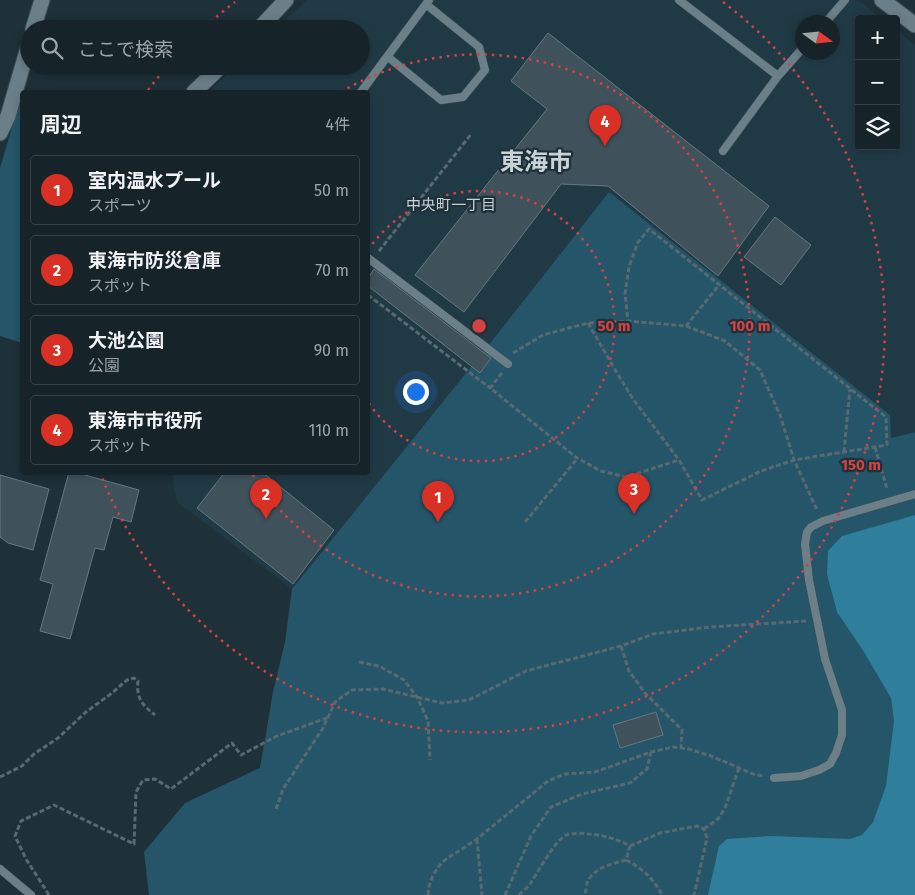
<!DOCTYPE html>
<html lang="ja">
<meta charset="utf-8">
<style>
body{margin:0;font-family:"Fira Sans","Noto Sans JP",sans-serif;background:#1f2c32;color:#f1f3f6}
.controls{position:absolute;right:15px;top:15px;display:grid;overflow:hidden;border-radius:5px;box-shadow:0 2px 8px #0003}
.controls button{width:45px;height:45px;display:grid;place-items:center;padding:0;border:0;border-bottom:1px solid #354147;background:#16242a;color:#f1f3f6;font:25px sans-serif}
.compass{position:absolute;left:795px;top:15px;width:45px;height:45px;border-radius:50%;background:#16242a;box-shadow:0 2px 8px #0003;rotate:105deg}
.you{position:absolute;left:415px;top:391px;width:18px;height:18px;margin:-12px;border:4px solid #fff;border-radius:50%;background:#1a73e8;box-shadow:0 0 0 8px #1a73e833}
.badge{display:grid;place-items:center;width:32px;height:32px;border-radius:50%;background:#d93025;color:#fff;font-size:16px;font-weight:700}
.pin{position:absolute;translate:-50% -41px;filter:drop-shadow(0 1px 2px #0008)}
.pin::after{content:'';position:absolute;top:26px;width:18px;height:15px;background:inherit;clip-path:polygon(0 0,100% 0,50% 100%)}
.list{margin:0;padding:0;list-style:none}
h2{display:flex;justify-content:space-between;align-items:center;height:65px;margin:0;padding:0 20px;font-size:21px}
h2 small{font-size:16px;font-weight:400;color:#9ea4a8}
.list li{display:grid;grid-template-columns:32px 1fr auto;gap:15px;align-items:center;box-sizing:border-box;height:70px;margin:0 10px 10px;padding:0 10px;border:1px solid #354147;border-radius:5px}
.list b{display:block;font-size:19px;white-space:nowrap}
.list p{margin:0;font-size:16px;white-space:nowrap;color:#9ea4a8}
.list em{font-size:16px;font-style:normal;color:#9ea4a8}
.icon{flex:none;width:28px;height:28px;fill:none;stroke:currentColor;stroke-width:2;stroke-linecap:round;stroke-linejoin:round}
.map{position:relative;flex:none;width:915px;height:895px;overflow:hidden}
.search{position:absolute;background:#16242a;box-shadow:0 2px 8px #0003;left:20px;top:20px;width:350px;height:55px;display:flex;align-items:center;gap:12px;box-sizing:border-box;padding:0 18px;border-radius:28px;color:#9ea4a8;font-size:19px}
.panel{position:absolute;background:#16242a;box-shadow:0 2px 8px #0003;left:20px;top:90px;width:350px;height:385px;border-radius:5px}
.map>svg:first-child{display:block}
.built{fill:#203a45;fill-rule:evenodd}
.green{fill:#245569}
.water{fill:#2f7e9c}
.building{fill:#3f525b;stroke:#657982}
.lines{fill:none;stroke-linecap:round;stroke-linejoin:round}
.lane-casing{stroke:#3d4c53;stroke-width:9}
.street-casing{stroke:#3d4c53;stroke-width:17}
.secondary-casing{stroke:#3d4c53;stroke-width:17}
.path{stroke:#596970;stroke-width:3;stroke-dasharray:5 2.5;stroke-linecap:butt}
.lane{stroke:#6b7f88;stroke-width:8}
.street{stroke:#6b7f88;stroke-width:15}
.secondary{stroke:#6b7f88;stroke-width:15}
.ring{fill:none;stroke:#d44242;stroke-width:2.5;stroke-dasharray:2.5 5}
.labels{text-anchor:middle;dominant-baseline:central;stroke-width:4.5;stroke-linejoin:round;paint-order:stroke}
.neighbourhood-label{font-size:15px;fill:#c8d3d8;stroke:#1e3038}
.town-label{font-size:24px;font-weight:bold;fill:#c8d3d8;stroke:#1e3038}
.centre{fill:#d44242;stroke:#1e3038;stroke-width:2.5}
.ring-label{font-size:15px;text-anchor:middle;font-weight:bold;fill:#d44242;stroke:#1e3038;stroke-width:4.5;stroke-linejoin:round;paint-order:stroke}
</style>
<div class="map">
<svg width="915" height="895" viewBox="0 0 915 895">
<rect width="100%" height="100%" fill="#1e3038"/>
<path class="built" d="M307,0H858L882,19H859V146H896V30L915,45V432L891,438L609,192L495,337L292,589L177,502L172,473L368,472V92H209L236,66H361V29H275ZM802,22H832V52H802Z"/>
<path class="green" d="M19,104L22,105V343L0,336V168Z
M609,192L890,415L891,438L915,432V895H149L144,852L185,803L260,768L273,692L285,642L292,589L495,337Z"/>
<path class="water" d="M915,515V895H708L719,846L727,839L771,836L850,839L862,835L873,822L886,786L894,721L891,698L864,652L837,612L827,574L828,551L842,536Z"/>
<path class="building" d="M548,33L769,206L718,276L608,186L561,184L464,312L415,275L547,109L511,81Z
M775,217L811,245L781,285L744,257Z
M374,269L491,358L480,373L368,286V278Z
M69,472H74L139,490L131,522L113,517L104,550L95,548L70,639L40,631L53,584L40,580Z
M225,472H262L334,530L293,584L197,508Z
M0,475L49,489L33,550L8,543L0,537Z
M656,712L663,735L620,748L613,725Z"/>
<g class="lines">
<defs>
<path id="lane" d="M679,0L778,76
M826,22L845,0
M388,57L441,100L463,97L485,70L479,47L427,5
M361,92L429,0
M723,151L778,76L802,49
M368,258L508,364
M774,778L801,776L819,770L830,764L836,753L842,735V710L825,659L809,580L805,544L807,532L811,527L823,521L915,494
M0,869L31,895"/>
<path id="street" d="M33,29L42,0
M259,29L286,0
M194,92L221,66
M0,133L8,116L29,44"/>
<path id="secondary" d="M882,0L915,25"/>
</defs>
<use href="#lane" class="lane-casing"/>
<use href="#street" class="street-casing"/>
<use href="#secondary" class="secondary-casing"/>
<path class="path" d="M379,251L472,133
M368,295L490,388
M588,323L614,368L633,399L679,460L702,500L761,471L794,460L887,445L886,417L649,229L638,242L629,267L625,294L628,321
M686,326L719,285
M513,353L543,335L588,323L628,321L686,326L725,341L760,370L780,415L794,460L817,510
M502,373L490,388L577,458L601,471L626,477L679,460
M875,447L887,489
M844,452L850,389
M525,522L577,459
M621,646L629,671L645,693L682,730L681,748
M359,662L379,666L404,680L417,697L428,721L430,760
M0,777L22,766L34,754L58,738L86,712L112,693L127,680L134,678L138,681C136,698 142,705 155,715
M276,809L283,789L323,728L335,702L352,690L383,689L442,703L469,700L526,671L621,646L653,634L710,627L807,621
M704,829L718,819L725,808L739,768
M477,839L482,895
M630,846L660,833L697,826L704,829L707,838L694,895
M626,860C642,868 654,879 662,895
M49,895L26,859L15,836L21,821L54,805L134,844L136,792L143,780L155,779L171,789L232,743L241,755L277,736L327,718
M428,895L429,886L433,875L442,862L477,839L548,781L565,774L595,772L651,752L673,747L689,749L711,756L753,774L763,776
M505,895L531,836L551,807L582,794L630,783L647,769L651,752
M519,895C522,892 527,888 530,884C537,874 555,840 566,835C574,833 582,833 589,834C604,835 617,839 630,846L626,860C612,864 594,867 587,883C586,886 586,891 585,895"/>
<use href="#lane" class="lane"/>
<use href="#street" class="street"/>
<use href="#secondary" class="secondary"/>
</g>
<g class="ring">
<path d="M368 250A135 135 0 1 1 368 402"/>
<path d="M341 92A271 271 0 1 1 252 474"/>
<path d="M148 90A406 406 0 0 1 166 68M205 27A406 406 0 0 1 235 2M723 2A406 406 0 1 1 101 475"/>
</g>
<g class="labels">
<g class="neighbourhood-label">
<text x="451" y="205">中央町一丁目</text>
</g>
<g class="town-label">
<text x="536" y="162">東海市</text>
</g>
</g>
<circle cx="479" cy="326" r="8" class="centre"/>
<g class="ring-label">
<text x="614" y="331">50 m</text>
<text x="750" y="331">100 m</text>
<text x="861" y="470">150 m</text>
</g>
</svg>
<div class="controls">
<button>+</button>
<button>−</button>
<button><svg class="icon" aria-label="layers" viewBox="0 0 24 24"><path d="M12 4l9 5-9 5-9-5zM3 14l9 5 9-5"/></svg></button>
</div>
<svg class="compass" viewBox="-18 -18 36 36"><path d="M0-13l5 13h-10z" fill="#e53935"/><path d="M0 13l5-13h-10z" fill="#9ea4a8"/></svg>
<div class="you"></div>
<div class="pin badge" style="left:438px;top:522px">1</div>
<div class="pin badge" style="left:266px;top:519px">2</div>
<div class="pin badge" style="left:634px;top:514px">3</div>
<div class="pin badge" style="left:605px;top:146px">4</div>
<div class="search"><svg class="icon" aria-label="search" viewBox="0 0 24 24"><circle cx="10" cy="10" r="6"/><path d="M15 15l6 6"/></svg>ここで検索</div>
<section class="panel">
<h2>周辺<small>4件</small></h2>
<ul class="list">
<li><span class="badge">1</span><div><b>室内温水プール</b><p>スポーツ</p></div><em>50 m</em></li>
<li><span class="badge">2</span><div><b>東海市防災倉庫</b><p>スポット</p></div><em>70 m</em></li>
<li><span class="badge">3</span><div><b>大池公園</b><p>公園</p></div><em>90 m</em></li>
<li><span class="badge">4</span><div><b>東海市市役所</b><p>スポット</p></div><em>110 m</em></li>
</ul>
</section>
</div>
